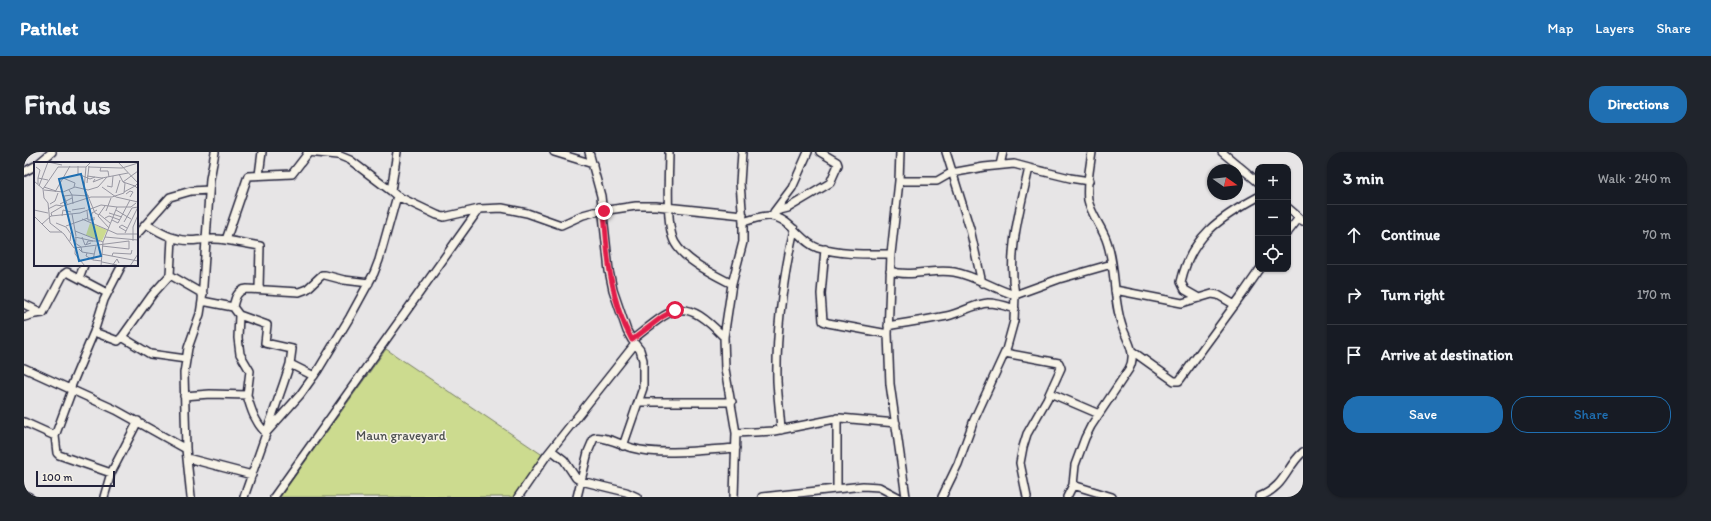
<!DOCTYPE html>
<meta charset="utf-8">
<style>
body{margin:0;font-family:Itim,sans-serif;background:#20242c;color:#f1f3f6}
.controls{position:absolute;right:12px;top:12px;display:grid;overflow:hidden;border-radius:8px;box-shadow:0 1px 3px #0004}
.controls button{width:36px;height:36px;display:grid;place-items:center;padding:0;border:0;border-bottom:1px solid #363941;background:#171b24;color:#f1f3f6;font:20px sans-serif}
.compass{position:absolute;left:1183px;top:12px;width:36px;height:36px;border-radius:50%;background:#171b24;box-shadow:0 1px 3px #0004;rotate:104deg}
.scale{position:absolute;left:12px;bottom:10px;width:79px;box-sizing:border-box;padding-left:4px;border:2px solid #22223b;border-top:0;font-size:11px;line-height:14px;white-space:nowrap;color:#22223b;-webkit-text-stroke:3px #f7f3e8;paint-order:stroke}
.stop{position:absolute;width:12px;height:12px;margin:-9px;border:3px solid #e11d48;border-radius:50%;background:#fff}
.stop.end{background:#e11d48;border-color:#fff;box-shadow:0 1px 4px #0008}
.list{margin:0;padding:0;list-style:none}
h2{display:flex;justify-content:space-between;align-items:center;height:52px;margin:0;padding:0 16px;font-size:17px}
h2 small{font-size:13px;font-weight:400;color:#9ea1a6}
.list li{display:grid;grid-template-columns:26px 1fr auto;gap:12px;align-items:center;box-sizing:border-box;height:60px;padding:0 16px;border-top:1px solid #363941}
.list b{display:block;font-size:15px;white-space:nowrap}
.list em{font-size:13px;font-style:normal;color:#9ea1a6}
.actions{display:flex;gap:8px;padding:12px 16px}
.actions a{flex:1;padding:9px 0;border:1px solid #1f6fb2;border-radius:16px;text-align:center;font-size:14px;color:#1f6fb2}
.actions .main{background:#1f6fb2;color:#fff}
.icon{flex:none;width:22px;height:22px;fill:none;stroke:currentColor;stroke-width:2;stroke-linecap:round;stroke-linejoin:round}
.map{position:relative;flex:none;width:1279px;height:345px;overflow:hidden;border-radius:16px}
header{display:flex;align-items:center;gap:24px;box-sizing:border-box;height:56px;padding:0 20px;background:#1f6fb2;color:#fff}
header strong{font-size:19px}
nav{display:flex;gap:22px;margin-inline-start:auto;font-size:14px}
.intro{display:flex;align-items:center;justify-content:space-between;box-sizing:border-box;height:96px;padding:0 24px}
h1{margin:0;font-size:28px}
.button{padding:10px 18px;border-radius:16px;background:#1f6fb2;color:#fff;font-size:14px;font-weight:700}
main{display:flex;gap:24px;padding:0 24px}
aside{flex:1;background:#171b24;border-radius:16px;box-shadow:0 1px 3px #0004}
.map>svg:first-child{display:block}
.green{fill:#ccdb8f;stroke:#777e65}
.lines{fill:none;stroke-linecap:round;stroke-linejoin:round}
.minor-casing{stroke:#22223b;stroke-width:10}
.minor{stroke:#f7f3e8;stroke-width:7}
.route{stroke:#e11d48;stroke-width:5}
.labels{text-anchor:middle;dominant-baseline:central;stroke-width:3;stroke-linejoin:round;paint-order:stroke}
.park-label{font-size:13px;fill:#4c5050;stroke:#f7f3e8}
.inset-road{fill:none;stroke:#9897a2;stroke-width:1}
.view{fill:#1f6fb2;fill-opacity:0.15;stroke:#1f6fb2;stroke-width:2}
.inset-edge{fill:none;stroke:#22223b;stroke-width:2}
</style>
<header>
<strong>Pathlet</strong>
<nav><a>Map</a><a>Layers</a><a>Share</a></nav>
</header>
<div class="intro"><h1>Find us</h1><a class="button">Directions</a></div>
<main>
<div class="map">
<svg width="1279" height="345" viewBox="0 0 1279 345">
<rect width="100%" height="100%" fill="#e7e5e6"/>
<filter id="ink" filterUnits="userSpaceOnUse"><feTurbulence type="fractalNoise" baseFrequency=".025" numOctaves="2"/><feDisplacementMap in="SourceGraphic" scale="8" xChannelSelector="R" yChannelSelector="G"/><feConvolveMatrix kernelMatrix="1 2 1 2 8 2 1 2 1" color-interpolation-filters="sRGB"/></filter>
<g filter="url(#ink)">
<path class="green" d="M362,197L523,306L492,345H256Z"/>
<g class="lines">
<defs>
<path id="minor" d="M283,0L314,3L326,8L367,39
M530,0L569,12
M565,0L577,44L585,119L589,138L603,179L608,188L616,198L619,208V236L599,294
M645,0C645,21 641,74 651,91C661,109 691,123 708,132
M876,0L875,29L867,102L864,182L866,232L882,345
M922,0L946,77L958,131
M1198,0L1234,30
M15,11L28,0
M976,13L979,0
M1005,16L1046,26L1065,29
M0,20L11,14
M235,23L238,0
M373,44L413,63L420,65L455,57L478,56L503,61L537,73L559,63L570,60L612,54H632L719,63
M1264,56L1279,69
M752,59L764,56L806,31L814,13L813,10L796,0
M750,60L768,36L784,0
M719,70C727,68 738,63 746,64C767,66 776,90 794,96C818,103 843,102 867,102
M122,72C138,82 154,91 174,88C185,87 191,86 202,88L224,24L268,22L285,0
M1264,80L1275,66
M113,82L146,45L167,39L185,38
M202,88L236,94L235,137
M801,97L797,142L799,169L804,171L864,182
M866,119C887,126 909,116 930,120C952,124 970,137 991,143C983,101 996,57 1005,16L990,12L960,15L927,21L913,29H875
M146,123L179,142
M55,126L60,113
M1091,138L1158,151L1188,142L1194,143L1211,153
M1175,146L1161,138L1157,130C1167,85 1195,66 1234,45
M178,149L209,155
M0,152L18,161
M215,163L243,173L241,191L268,197L266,212L259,233L220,345
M0,165L11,162L19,161L39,123L43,120L83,141
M864,174C884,170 904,168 923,164C937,161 950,152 964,151C974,151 982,154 991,157
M70,180L94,189L98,185L126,202L162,207
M98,185L128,143L146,123L148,86
M608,188C650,155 658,142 700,185
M1108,199L1150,229H1155L1218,143L1236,117
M981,201L1035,211L1037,216L1023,247L1003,282L999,295L996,311L1003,345
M266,212L290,224
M0,216L92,258L162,297
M46,237L70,180L80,148L98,113
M48,238L31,284L33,301L35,303L87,321
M1026,241L1075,262
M223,243L226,219L216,202L214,186L215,163L209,155C211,146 213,138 223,137L275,140L283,137L298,123H301L320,128L345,131
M160,244L186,242L223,243C227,258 231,270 242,281
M615,250H708
M813,266V336
M0,270L31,284
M757,278C756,262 754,246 753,229C752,179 759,127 770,77
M242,281L276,243L294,218L326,165L350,121L355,108L373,44L367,39L373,0
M712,281L750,279L816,266L872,271
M527,298L540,308L552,326L557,329L602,340L613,345
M163,306L228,323
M1049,333L1088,345
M0,343L5,345
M80,345L87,321L114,269
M167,345L162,297L160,221L164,196L176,162L178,149L186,27L191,0
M250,345L455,57
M494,345L523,303L611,192
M553,345L564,300L570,286C579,283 598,293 608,296C636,304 682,298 712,296
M710,345L712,281L701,217L700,185L708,132L719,90V70L716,31L718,0
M738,345L839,334L855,335L874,345
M918,345L934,312L950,268L982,198L990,169L991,143L1035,127L1088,112
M1043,345L1049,333L1051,313L1061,286L1067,274L1105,217C1113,202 1104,190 1099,177C1088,148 1093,116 1082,87C1077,74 1067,62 1064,48C1062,33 1066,15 1068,0
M1235,345C1262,334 1261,316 1279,300"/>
</defs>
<use href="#minor" class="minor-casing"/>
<use href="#minor" class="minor"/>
</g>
</g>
<g class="lines" filter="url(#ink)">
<path class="route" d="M580,59C583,103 586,149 608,188L638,165L651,158"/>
</g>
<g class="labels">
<g class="park-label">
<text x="377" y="283">Maun graveyard</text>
</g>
</g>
<g transform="translate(10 10)">
<rect width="104" height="104" fill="#e7e5e6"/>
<path d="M56,61L73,68L68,79L52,73Z" fill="#ccdb8f"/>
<path class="inset-road" d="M84,0L104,21M44,4V12L56,17L61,15M2,5L6,8L4,16M54,5L88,6L104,1M67,5L66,9H74L75,15M85,12L89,20L101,24L104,21M53,14L68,16L94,11M29,16L41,21L40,25M61,17L59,20L69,16M0,19L9,27M89,20L104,9M53,21L55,4M4,22V16L14,18M5,24L14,0L28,3M73,24L78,25L79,14M10,25L22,29M68,25L82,35L104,40M50,27L52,5M51,27L61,51L65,53M10,28L29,30L41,25L54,28L64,25L73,15M35,28L38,33L55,34M21,30L36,4M90,30L101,24L104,27M82,31L86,18M92,32L96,29L99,30L96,35M16,42L21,39L24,31M26,42L38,36M33,42L30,34L38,33L39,42M71,44L64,54L75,66M14,47L22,43L29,44M0,48L14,51M38,48L51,46M82,48L97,57M53,49L54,58H60V55M72,49L77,36M75,51L88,55M38,52L42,74M65,52L76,61M0,54L16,70H28M18,54L17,51L29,44L57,35H78L90,31L91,21M28,54L29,48L37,50M71,56L75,54L86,58M48,57L74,68M57,58L58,51L63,48M78,58L84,61L96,38M90,60L98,46L104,45M22,61L32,65L37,72L36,79M8,62L17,54L46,51L67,43L83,45M32,64L54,56M74,68L83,72H104M41,69L69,80M92,69L85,65L88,63L93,66M91,71L104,45M41,75L59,79M42,75L41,92L51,104M48,75L51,83L57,81M71,75L104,78M99,79V65L104,53M41,81L47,85L48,90M52,83L54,79H66M68,84L95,87V79M40,86L30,72L16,61L14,41L10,36L9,27L24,5H52L57,0M40,86L95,79M45,87L48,90L60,92M53,91L52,94L59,98L68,99M67,92L104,99M78,94L79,91L97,92L98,88M59,98L62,84M68,100L83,103M67,104L69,80L83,45H97L102,41M78,104L83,97L85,101M96,104L104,92"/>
<path class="view" d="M47,12L67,94L45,99L25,17Z"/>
<rect width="104" height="104" class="inset-edge"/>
</g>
</svg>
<div class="controls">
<button>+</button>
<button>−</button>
<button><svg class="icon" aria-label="locate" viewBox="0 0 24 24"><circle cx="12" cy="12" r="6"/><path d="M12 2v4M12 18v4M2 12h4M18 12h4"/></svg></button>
</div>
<svg class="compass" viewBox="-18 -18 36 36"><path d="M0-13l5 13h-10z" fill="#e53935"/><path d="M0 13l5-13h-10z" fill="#9ea1a6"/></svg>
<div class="scale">100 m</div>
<div class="stop" style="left:651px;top:158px"></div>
<div class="stop end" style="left:580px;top:59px"></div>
</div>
<aside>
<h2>3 min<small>Walk · 240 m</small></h2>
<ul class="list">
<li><svg class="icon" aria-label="ahead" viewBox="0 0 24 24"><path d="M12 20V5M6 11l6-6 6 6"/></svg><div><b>Continue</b></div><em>70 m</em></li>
<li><svg class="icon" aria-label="right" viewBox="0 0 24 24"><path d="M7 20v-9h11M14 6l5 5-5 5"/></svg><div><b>Turn right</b></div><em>170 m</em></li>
<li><svg class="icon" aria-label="arrive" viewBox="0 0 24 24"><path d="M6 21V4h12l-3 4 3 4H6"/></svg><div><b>Arrive at destination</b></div></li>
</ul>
<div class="actions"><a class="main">Save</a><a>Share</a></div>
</aside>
</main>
